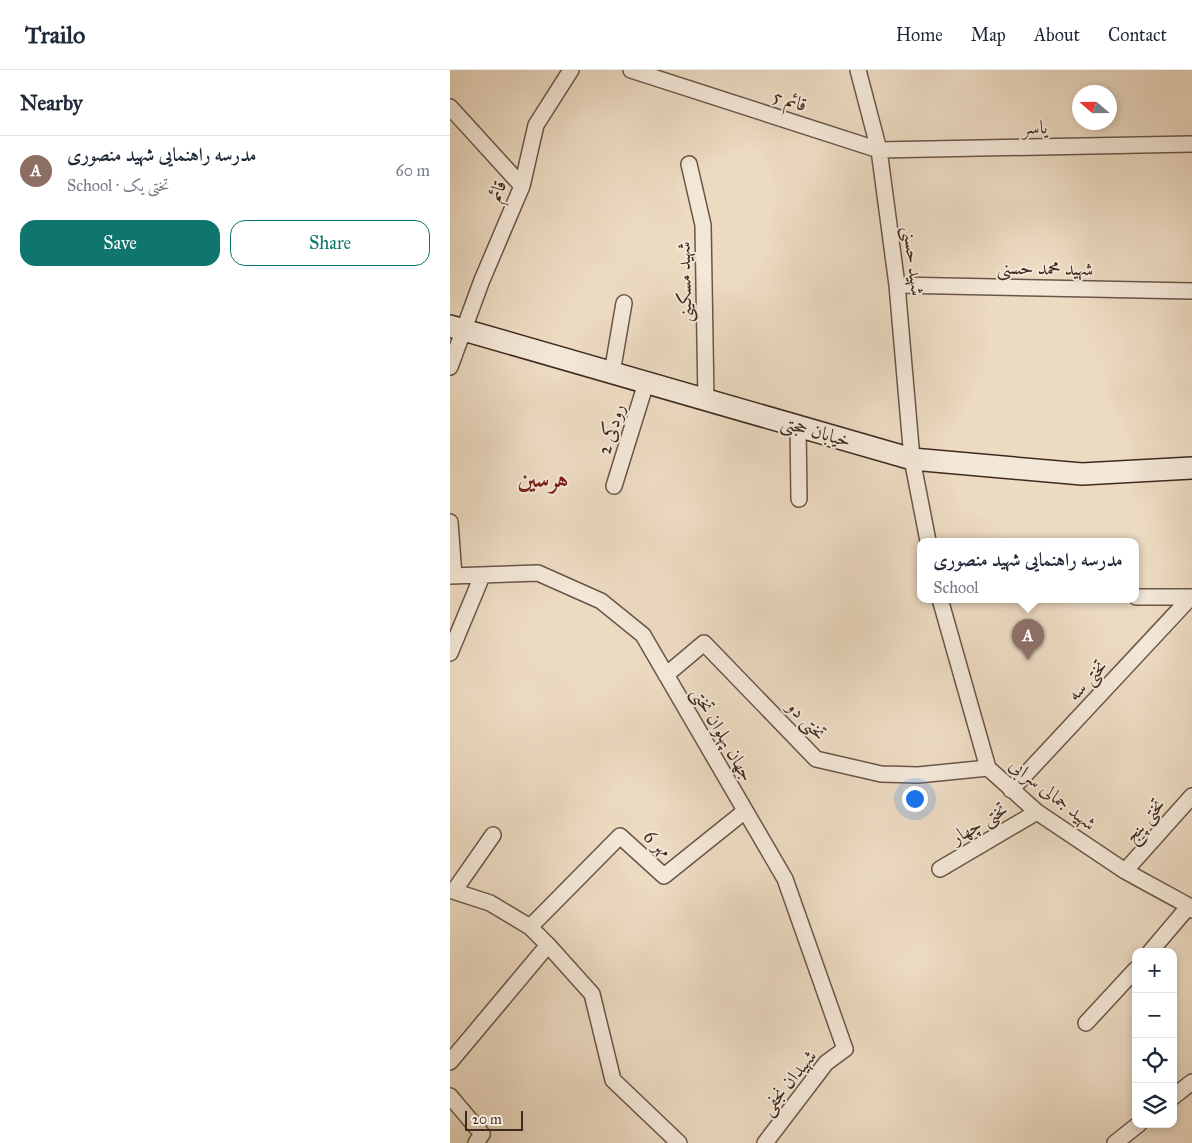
<!DOCTYPE html>
<meta charset="utf-8">
<style>
body{margin:0;font-family:"IM FELL Great Primer",Amiri,serif;background:#f6f6f7;color:#1f2937}
.controls{position:absolute;right:15px;bottom:15px;display:grid;overflow:hidden;border-radius:10px;box-shadow:0 2px 8px #0003}
.controls button{width:45px;height:45px;display:grid;place-items:center;padding:0;border:0;border-bottom:1px solid #e0e1e3;background:#fff;color:#1f2937;font:25px sans-serif}
.compass{position:absolute;left:622px;top:15px;width:45px;height:45px;border-radius:50%;background:#fff;box-shadow:0 2px 8px #0003;rotate:290deg}
.scale{position:absolute;left:15px;bottom:12px;width:58px;box-sizing:border-box;padding-left:5px;border:2px solid #3f2a20;border-top:0;font-size:14px;line-height:18px;white-space:nowrap;color:#3f2a20;-webkit-text-stroke:4px #f3e7d7;paint-order:stroke}
.you{position:absolute;left:464px;top:728px;width:18px;height:18px;margin:-12px;border:4px solid #fff;border-radius:50%;background:#1a73e8;box-shadow:0 0 0 8px #1a73e833}
.badge{display:grid;place-items:center;width:32px;height:32px;border-radius:50%;background:#0f766e;color:#fff;font-size:16px;font-weight:700}
.pin{position:absolute;translate:-50% -41px;filter:drop-shadow(0 1px 2px #0008)}
.pin::after{content:'';position:absolute;top:26px;width:18px;height:15px;background:inherit;clip-path:polygon(0 0,100% 0,50% 100%)}
.popup{position:absolute;left:467px;top:468px;width:222px;height:65px;box-sizing:border-box;display:grid;place-content:center;border-radius:10px;background:#fff;filter:drop-shadow(0 1px 4px #0005);font-size:16px;white-space:nowrap;color:#747a83}
.popup b{font-size:19px;color:#1f2937}
.popup::after{content:'';position:absolute;left:50%;top:100%;margin-left:-10px;border:10px solid transparent;border-top-color:#fff}
.list{margin:0;padding:0;list-style:none}
h2{display:flex;justify-content:space-between;align-items:center;height:65px;margin:0;padding:0 20px;font-size:21px}
h2 small{font-size:16px;font-weight:400;color:#747a83}
.list li{display:grid;grid-template-columns:32px 1fr auto;gap:15px;align-items:center;box-sizing:border-box;height:70px;padding:0 20px;border-top:1px solid #e0e1e3}
.list b{display:block;font-size:19px;white-space:nowrap}
.list p{margin:0;font-size:16px;white-space:nowrap;color:#747a83}
.list em{font-size:16px;font-style:normal;color:#747a83}
.actions{display:flex;gap:10px;padding:15px 20px}
.actions a{flex:1;padding:11px 0;border:1px solid #0f766e;border-radius:15px;text-align:center;font-size:18px;color:#0f766e}
.actions .main{background:#0f766e;color:#fff}
.icon{flex:none;width:28px;height:28px;fill:none;stroke:currentColor;stroke-width:2;stroke-linecap:round;stroke-linejoin:round}
.map{position:relative;flex:none;width:742px;height:1073px;overflow:hidden}
header{display:flex;align-items:center;gap:30px;box-sizing:border-box;height:70px;padding:0 25px;background:#fff;border-bottom:1px solid #e0e1e3}
header strong{font-size:24px}
nav{display:flex;gap:28px;margin-inline-start:auto;font-size:18px}
main{display:flex}
aside{flex:1;background:#fff}
.map>svg:first-child{display:block}
.lines{fill:none;stroke-linecap:round;stroke-linejoin:round}
.minor-casing{stroke:#6a5648;stroke-width:18}
.secondary-casing{stroke:#3f2a20;stroke-width:24}
.minor{stroke:#f3e7d7;stroke-width:15}
.secondary{stroke:#f3e7d7;stroke-width:21}
.labels{text-anchor:middle;dominant-baseline:central;stroke-width:4;stroke-linejoin:round;paint-order:stroke}
.street-label{font-size:19px;fill:#3f2a20;stroke:#f3e7d7}
.district-label{font-size:24px;font-weight:bold;fill:#7a1f14;stroke:#f3e7d7}
</style>
<header>
<strong>Trailo</strong>
<nav><a>Home</a><a>Map</a><a>About</a><a>Contact</a></nav>
</header>
<main>
<aside>
<h2>Nearby<small></small></h2>
<ul class="list">
<li><span class="badge" style="background:#8d6e63">A</span><div><b>مدرسه راهنمایی شهید منصوری</b><p>School · تختی یک</p></div><em>60 m</em></li>
</ul>
<div class="actions"><a class="main">Save</a><a>Share</a></div>
</aside>
<div class="map">
<svg width="742" height="1073" viewBox="0 0 742 1073">
<rect width="100%" height="100%" fill="#ecdac1"/>
<filter id="stains"><feTurbulence type="fractalNoise" baseFrequency=".004" numOctaves="4"/><feColorMatrix values="0 0 0 0 .2 0 0 0 0 .09 0 0 0 0 .02 0 0 0 .5 -.17"/></filter>
<radialGradient id="worn" r=".72"><stop offset=".6" stop-color="#630" stop-opacity="0"/><stop offset="1" stop-color="#630" stop-opacity=".3"/></radialGradient>
<g class="lines">
<defs>
<path id="minor" d="M181,0L429,80L742,74
M408,0L429,80L447,215L462,389L478,471
M0,37L72,116
M239,94L253,155L256,330
M447,215L742,221
M0,297L32,210L72,116L86,55L121,0
M162,303L174,233
M348,356L349,429
M164,416L196,313
M0,452L4,506
M0,506L88,503L151,531L193,565L335,809L395,979L376,993L315,1073
M686,527H742
M490,529L538,698L587,742L675,801L739,836L742,840
M0,583L32,506
M216,605L254,573L366,689L431,704L468,705L538,698
M561,720L741,527
M490,799L587,742
M675,801L742,726
M0,820L40,833L80,857L98,875L142,924L163,1010L229,1073
M4,821L43,765
M80,857L170,766L214,806L295,741
M700,882L739,836
M636,953L686,899
M0,992L98,875
M0,1026L32,1064L26,1073
M723,1027L742,1012
M665,1073L689,1054"/>
<path id="secondary" d="M0,256L462,389L632,404L742,398"/>
</defs>
<use href="#minor" class="minor-casing"/>
<use href="#secondary" class="secondary-casing"/>
<use href="#minor" class="minor"/>
<use href="#secondary" class="secondary"/>
</g>
<g class="labels">
<g class="street-label">
<text transform="translate(340 30) rotate(18)">قائم 5</text>
<text transform="translate(585 57) rotate(-1)">یاسر</text>
<text transform="translate(47 121) rotate(-69)">قائم</text>
<text transform="translate(464 191) rotate(83)">شهید حسنی</text>
<text transform="translate(595 198) rotate(1)">شهید محمد حسنی</text>
<text transform="translate(234 212) rotate(-91)">شهید مسکینی</text>
<text transform="translate(161 359) rotate(-73)">رودکی 2</text>
<text transform="translate(366 361) rotate(16)">خیابان حجتی</text>
<text transform="translate(637 610) rotate(-47)">تختی سه</text>
<text transform="translate(357 650) rotate(46)">تختی دو</text>
<text transform="translate(273 664) rotate(60)">جهان پهلوان تختی</text>
<text transform="translate(603 724) rotate(38)">شهید جمالی سرابی</text>
<text transform="translate(694 750) rotate(-49)">تختی پنج</text>
<text transform="translate(529 753) rotate(-31)">تختی چهار</text>
<text transform="translate(208 773) rotate(42)">مهر 6</text>
<text transform="translate(338 1012) rotate(-51)">شهیدان نجفی</text>
</g>
<g class="district-label">
<text x="93" y="409">هرسین</text>
</g>
</g>
<rect width="100%" height="100%" filter="url(#stains)"/>
<rect width="100%" height="100%" fill="url(#worn)"/>
</svg>
<div class="controls">
<button>+</button>
<button>−</button>
<button><svg class="icon" aria-label="locate" viewBox="0 0 24 24"><circle cx="12" cy="12" r="6"/><path d="M12 2v4M12 18v4M2 12h4M18 12h4"/></svg></button>
<button><svg class="icon" aria-label="layers" viewBox="0 0 24 24"><path d="M12 4l9 5-9 5-9-5zM3 14l9 5 9-5"/></svg></button>
</div>
<svg class="compass" viewBox="-18 -18 36 36"><path d="M0-13l5 13h-10z" fill="#e53935"/><path d="M0 13l5-13h-10z" fill="#747a83"/></svg>
<div class="scale">20 m</div>
<div class="you"></div>
<div class="pin badge" style="left:578px;top:590px;background:#8d6e63">A</div>
<div class="popup"><b>مدرسه راهنمایی شهید منصوری</b>School</div>
</div>
</main>
